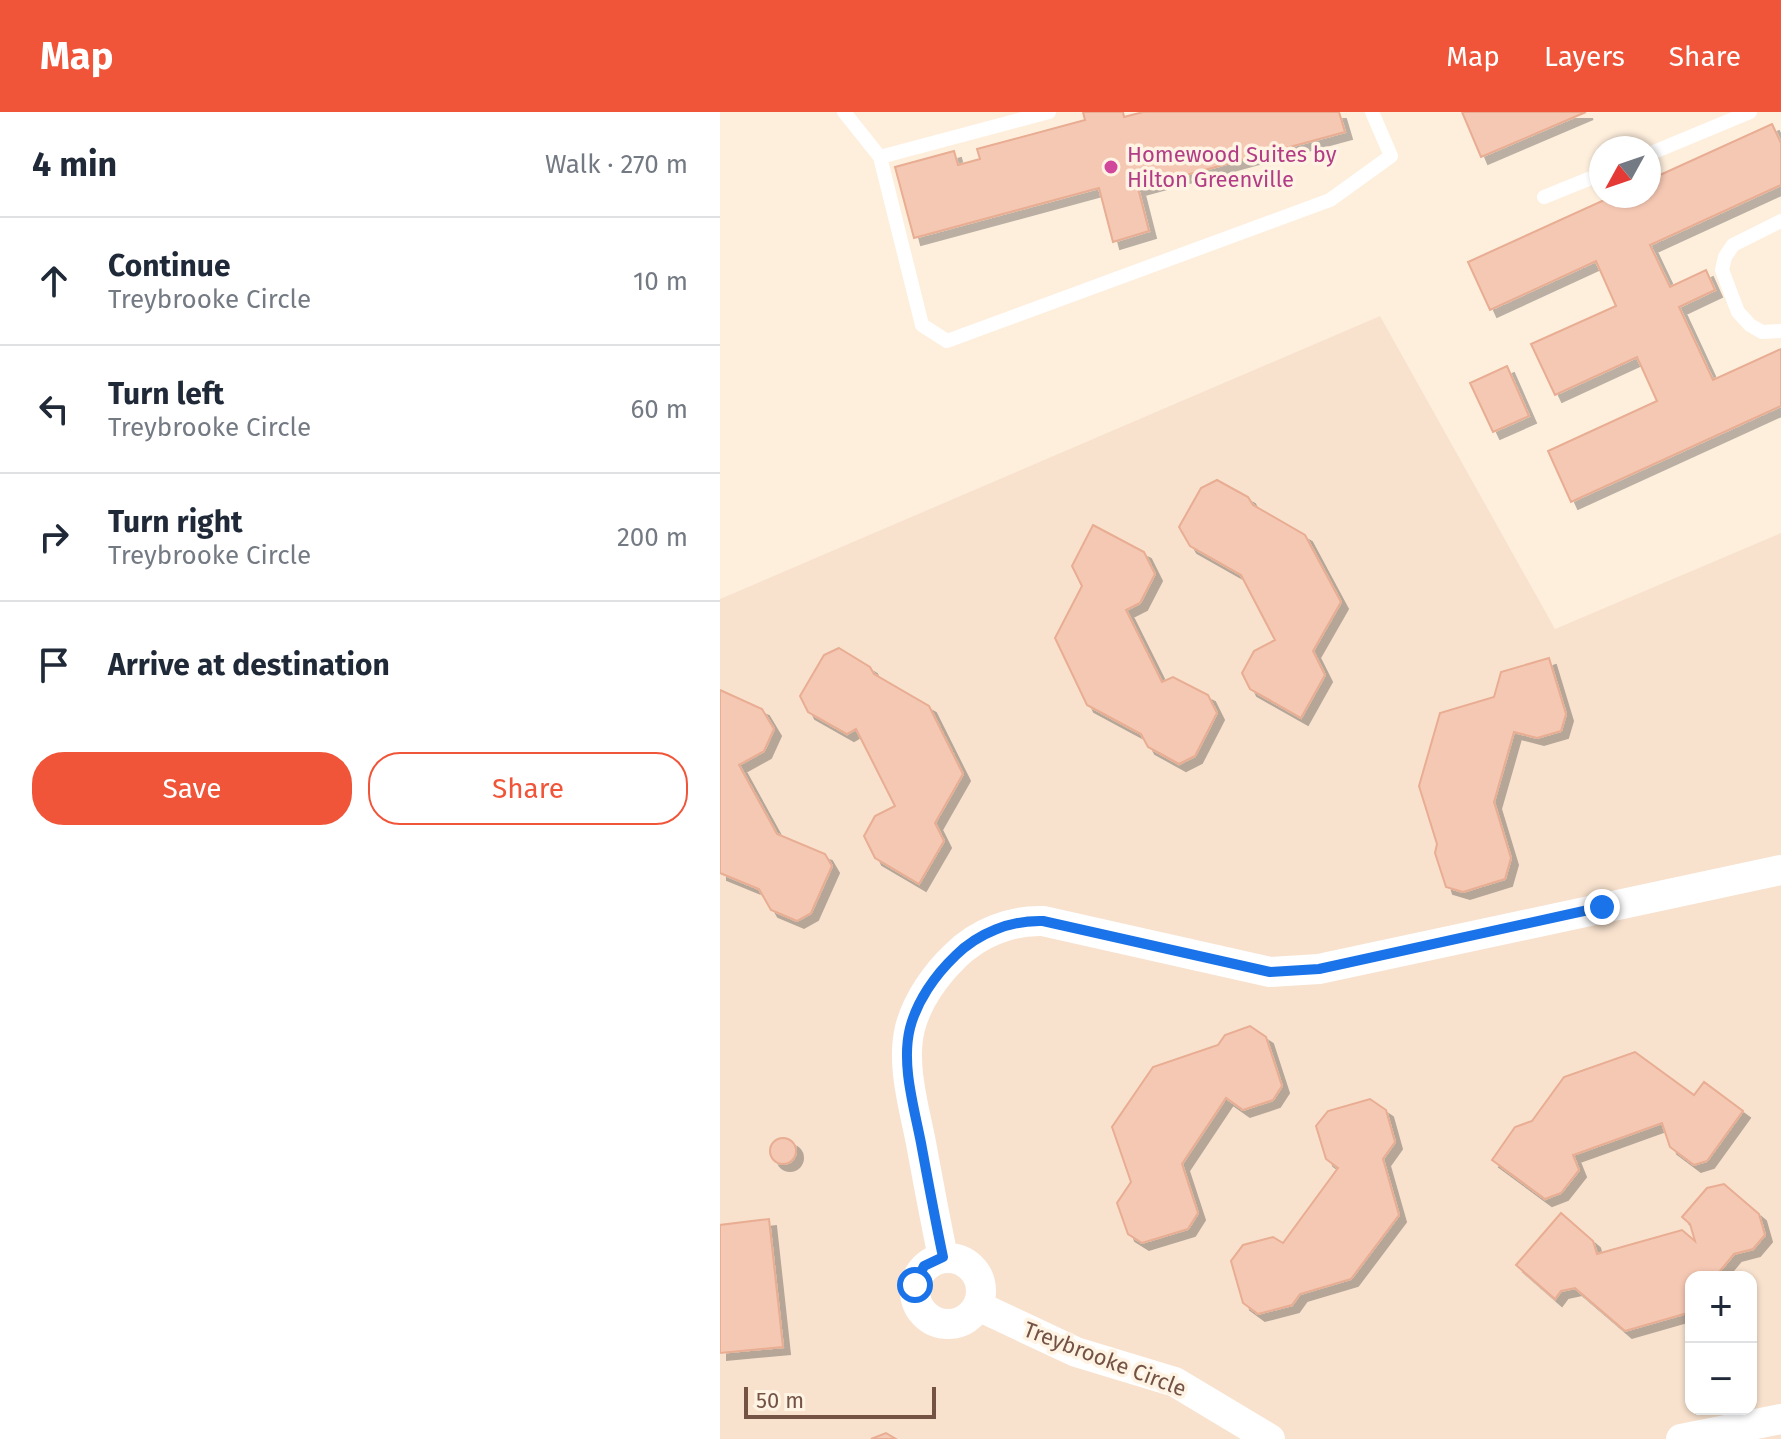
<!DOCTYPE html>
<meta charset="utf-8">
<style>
body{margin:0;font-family:"Fira Sans",sans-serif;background:#f6f6f7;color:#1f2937}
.controls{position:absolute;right:24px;bottom:24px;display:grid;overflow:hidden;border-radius:16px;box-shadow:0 2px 6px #0004}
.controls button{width:72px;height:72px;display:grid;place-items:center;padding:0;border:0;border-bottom:2px solid #e0e1e3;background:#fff;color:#1f2937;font:40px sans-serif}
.compass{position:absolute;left:869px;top:24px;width:72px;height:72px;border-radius:50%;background:#fff;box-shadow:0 2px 6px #0004;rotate:230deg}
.scale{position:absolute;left:24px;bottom:20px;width:192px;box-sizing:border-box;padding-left:8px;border:4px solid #745244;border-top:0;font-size:22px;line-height:28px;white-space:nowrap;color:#745244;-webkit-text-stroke:6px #fff3e4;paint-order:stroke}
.stop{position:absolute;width:24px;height:24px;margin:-18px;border:6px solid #1a73e8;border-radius:50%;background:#fff}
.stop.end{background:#1a73e8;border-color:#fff;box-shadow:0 2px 8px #0008}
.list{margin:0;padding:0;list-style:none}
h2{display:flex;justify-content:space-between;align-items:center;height:104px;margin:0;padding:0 32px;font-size:34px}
h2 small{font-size:26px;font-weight:400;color:#747a83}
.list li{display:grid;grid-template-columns:52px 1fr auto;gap:24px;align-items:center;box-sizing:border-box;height:128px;padding:0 32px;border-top:2px solid #e0e1e3}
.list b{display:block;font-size:30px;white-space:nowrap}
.list p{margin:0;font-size:26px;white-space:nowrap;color:#747a83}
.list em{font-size:26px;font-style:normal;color:#747a83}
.actions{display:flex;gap:16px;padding:24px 32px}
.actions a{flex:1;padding:18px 0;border:2px solid #f15539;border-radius:32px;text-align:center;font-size:28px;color:#f15539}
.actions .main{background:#f15539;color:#fff}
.icon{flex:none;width:44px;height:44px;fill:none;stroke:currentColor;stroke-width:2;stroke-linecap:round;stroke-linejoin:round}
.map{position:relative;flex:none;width:1061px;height:1327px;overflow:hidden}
header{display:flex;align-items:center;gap:48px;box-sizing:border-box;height:112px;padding:0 40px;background:#f15539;color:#fff}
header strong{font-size:38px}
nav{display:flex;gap:44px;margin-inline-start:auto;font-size:28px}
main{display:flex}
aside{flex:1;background:#fff}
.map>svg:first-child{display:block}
.residential{fill:#f8e2ce;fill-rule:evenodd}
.building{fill:#f5c8b3;stroke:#e8ad92;stroke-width:2;filter:url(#shadow)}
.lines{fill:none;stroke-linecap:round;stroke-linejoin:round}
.service{stroke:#fff;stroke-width:14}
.minor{stroke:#fff;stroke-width:30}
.route{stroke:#1a73e8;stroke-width:10}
.hotel-dot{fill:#d1479c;stroke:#fff3e4;stroke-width:3}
.labels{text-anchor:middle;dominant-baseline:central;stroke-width:7;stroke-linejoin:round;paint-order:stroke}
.hotel-label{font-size:22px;fill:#b23c85;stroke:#fff3e4;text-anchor:start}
.street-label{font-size:22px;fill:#745244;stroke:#fff3e4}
</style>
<header>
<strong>Map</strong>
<nav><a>Map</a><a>Layers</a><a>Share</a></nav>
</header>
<main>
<aside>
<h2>4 min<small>Walk · 270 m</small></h2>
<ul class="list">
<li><svg class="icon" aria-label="ahead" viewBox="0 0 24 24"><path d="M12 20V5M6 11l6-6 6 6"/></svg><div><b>Continue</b><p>Treybrooke Circle</p></div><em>10 m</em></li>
<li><svg class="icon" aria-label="left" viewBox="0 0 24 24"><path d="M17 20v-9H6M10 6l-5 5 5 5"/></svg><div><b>Turn left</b><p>Treybrooke Circle</p></div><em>60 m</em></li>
<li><svg class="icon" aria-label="right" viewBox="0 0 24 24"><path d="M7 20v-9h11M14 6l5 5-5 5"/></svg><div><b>Turn right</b><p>Treybrooke Circle</p></div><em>200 m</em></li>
<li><svg class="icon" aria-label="arrive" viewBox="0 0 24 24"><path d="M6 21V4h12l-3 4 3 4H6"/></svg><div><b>Arrive at destination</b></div></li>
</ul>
<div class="actions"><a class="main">Save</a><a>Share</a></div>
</aside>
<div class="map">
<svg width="1061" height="1327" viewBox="0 0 1061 1327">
<defs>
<filter id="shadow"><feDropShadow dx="7" dy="7" stdDeviation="0" flood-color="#0004"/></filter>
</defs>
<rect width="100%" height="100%" fill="#feefdd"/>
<path class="residential" d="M660,204L835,517L1061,421V1327H0V487ZM971,1165H1031V1297H971Z"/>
<path class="building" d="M363,0H403L404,5L423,0H619L625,20L418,76L429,119L393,130L379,76L194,126L175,55L234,39L238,53L260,47L257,37L365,8Z
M742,0H866L761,45Z
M1052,12L1061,31V73L930,133L950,175L986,158L995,178L959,195L993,268L1061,237V294L851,390L828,339L937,289L917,245L835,283L811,232L896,194L876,149L770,198L748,150L893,84H929V68Z
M787,254L809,304L773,320L750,271Z
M497,368L528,385L533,393L585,423L621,490L593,539L605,563L581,606L530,577L522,561L534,539L555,528L521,463L470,434L459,415L481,376Z
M373,413L424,440L435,462L420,491L406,498L442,570L453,565L488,583L497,601L475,644L459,652L428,635L421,622L367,593L335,526L362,474L352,454Z
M119,536L150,555L154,562L209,594L243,662L215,711L224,729L199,772L155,746L144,724L155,704L175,694L136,617L127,622L88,600L80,584L104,543Z
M829,546L846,602L841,619L817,626L794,620L774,690L791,746L785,767L743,780L726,775L715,741L717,732L699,674L720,601L774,585L781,560Z
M0,578L42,597L54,617L44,639L19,653L57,722L105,742L112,754L91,801L77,809L51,798L39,777L0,761Z
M530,914L546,925L562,974L553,988L523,998L506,986L462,1052L478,1101L468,1117L422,1131L408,1122L397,1091L411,1070L392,1015L433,955L498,933L505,923Z
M915,940L974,983L984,970L1023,999L987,1049L974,1053L950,1035L942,1011L853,1043L859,1058L841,1081L825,1087L772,1048L795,1015L812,1009L844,965Z
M650,987L666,998L675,1030L663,1047L679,1103L631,1167L580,1182L572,1193L538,1202L523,1191L511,1149L523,1133L553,1125L563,1131L618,1056L606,1047L596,1014L608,999Z
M50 1039a13 13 0 1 1 26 0a13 13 0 1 1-26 0Z
M1004,1072L1039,1102L1045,1123L1033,1137L1014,1142L995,1165H971V1200L905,1219L855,1176L841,1179L835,1187L796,1153L841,1101L873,1129L877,1142L962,1118L975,1129L970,1112L962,1105L987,1076Z
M49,1107L63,1235L0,1241V1113Z
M166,1321L176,1327H151Z"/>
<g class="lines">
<path class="service" d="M124,0L160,45L202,213L227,229L610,88L671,44L652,0
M929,42L1030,0
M160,45L329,0
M824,85L881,62
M1061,109L1013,133L1005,145L1002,158L1018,200L1030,213L1042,220L1061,219"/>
<path class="minor" d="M223,1145C215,1107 208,1069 201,1031C194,995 181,952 190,916C197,889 215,863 235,844C258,821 291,808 323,809L550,860L599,857L1061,758
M195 1179a33 33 0 1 1 66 0a33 33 0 1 1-66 0Z
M258,1194L356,1240L455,1270L550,1327
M961,1327L1061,1307"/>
</g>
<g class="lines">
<path class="route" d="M195,1173L204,1154L223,1145C215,1107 208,1069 201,1031C194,995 181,952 190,916C197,889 215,863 235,844C258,821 291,808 323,809L550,860L599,857L882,795"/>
</g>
<circle class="hotel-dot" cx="391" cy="55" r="8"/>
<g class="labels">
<g class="hotel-label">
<text x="407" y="42">Homewood Suites by<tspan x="407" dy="25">Hilton Greenville</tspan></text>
</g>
<g class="street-label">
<text transform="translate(385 1247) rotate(21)">Treybrooke Circle</text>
</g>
</g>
</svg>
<div class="controls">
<button>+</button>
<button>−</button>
</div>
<svg class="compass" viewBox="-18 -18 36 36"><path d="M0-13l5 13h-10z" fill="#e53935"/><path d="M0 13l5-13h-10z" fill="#747a83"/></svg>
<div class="scale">50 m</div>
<div class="stop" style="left:195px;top:1173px"></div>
<div class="stop end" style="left:882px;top:795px"></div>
</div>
</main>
